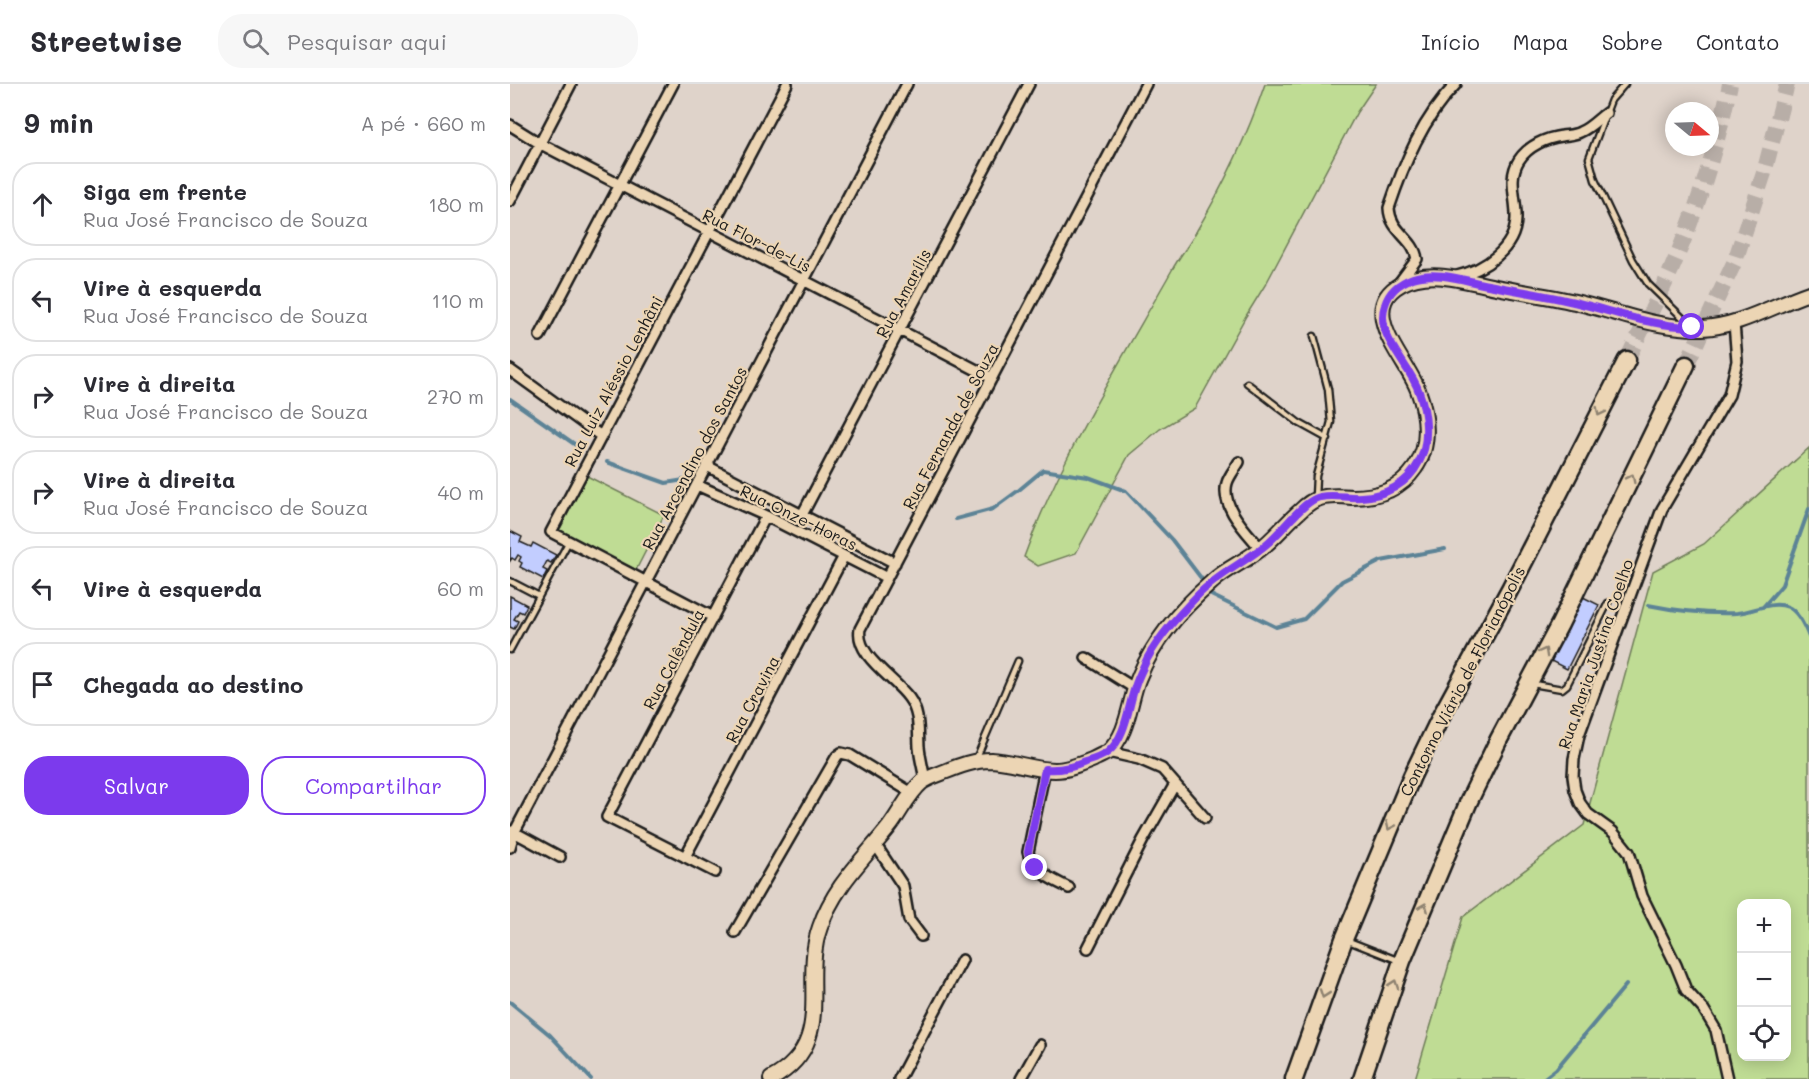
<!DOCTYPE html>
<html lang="pt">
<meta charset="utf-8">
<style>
body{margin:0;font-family:Mali,sans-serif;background:#f7f7f7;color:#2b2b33}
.controls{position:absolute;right:18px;bottom:18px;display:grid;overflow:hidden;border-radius:12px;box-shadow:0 3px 15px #0003}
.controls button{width:54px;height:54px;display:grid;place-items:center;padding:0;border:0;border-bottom:2px solid #e1e1e2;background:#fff;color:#2b2b33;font:30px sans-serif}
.compass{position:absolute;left:1155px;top:18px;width:54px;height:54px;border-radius:50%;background:#fff;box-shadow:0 3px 15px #0003;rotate:109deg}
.stop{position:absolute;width:18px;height:18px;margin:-14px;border:4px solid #7c3aed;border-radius:50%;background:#fff}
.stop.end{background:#7c3aed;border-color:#fff;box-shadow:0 2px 6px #0008}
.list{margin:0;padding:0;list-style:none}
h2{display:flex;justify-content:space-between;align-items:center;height:78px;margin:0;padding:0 24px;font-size:26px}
h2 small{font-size:20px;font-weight:400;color:#7c7c81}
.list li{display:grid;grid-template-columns:39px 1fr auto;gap:18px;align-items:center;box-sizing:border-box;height:84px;margin:0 12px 12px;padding:0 12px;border:2px solid #e1e1e2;border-radius:24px}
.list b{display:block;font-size:22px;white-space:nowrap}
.list p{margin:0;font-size:20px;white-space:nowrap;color:#7c7c81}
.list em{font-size:20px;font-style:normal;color:#7c7c81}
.actions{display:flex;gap:12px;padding:18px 24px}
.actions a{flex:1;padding:14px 0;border:2px solid #7c3aed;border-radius:24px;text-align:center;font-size:21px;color:#7c3aed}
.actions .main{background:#7c3aed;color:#fff}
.icon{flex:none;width:33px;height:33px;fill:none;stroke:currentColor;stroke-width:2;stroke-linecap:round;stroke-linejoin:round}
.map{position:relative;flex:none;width:1299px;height:995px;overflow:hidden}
header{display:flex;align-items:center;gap:36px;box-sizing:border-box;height:84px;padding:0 30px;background:#fff;border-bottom:2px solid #e1e1e2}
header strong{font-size:28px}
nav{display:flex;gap:33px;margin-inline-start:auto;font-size:21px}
.search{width:420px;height:54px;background:#f7f7f7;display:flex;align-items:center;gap:15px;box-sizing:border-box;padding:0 21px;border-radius:24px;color:#7c7c81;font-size:22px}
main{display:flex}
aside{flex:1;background:#fff}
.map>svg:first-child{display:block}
.green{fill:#bfdc94;stroke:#6e7c58;stroke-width:1.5;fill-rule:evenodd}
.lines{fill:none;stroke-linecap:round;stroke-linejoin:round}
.stream{stroke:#5c8396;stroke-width:4}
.building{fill:#c2cdff;stroke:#1c1c1c;stroke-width:1.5}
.highway-tunnel{stroke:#b8aea7;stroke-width:16;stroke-dasharray:16 8;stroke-linecap:butt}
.lane-casing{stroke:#1c1c1c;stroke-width:9}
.street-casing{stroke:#1c1c1c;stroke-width:14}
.secondary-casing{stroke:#1c1c1c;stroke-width:18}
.highway-casing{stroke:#1c1c1c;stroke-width:21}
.lane{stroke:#ecd5b4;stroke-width:4.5}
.street{stroke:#ecd5b4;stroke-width:9}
.secondary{stroke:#ecd5b4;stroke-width:14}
.highway{stroke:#ecd5b4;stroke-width:16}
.oneway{stroke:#8e8270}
.route{stroke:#7c3aed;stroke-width:8}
.labels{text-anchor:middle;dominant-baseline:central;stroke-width:4.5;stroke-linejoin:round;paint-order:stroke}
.street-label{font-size:16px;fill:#1c1c1c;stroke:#ecd5b4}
</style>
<header>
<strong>Streetwise</strong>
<div class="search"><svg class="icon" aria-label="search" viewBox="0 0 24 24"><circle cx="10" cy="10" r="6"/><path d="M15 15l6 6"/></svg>Pesquisar aqui</div>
<nav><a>Início</a><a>Mapa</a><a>Sobre</a><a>Contato</a></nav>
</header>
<main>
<aside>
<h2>9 min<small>A pé · 660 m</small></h2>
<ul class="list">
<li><svg class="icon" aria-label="ahead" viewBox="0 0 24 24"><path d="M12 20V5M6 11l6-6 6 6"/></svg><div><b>Siga em frente</b><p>Rua José Francisco de Souza</p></div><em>180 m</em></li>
<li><svg class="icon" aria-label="left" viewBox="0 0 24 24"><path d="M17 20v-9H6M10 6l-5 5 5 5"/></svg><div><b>Vire à esquerda</b><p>Rua José Francisco de Souza</p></div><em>110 m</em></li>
<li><svg class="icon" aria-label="right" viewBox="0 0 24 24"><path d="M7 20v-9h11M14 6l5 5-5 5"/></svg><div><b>Vire à direita</b><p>Rua José Francisco de Souza</p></div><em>270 m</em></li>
<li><svg class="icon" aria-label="right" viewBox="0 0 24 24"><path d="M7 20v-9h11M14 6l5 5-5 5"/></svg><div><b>Vire à direita</b><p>Rua José Francisco de Souza</p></div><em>40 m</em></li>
<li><svg class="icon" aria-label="left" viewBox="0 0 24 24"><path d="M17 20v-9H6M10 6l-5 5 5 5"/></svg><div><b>Vire à esquerda</b></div><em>60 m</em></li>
<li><svg class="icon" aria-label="arrive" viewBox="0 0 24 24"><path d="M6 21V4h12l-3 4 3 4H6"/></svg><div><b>Chegada ao destino</b></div></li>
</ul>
<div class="actions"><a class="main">Salvar</a><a>Compartilhar</a></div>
</aside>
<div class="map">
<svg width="1299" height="995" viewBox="0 0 1299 995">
<rect width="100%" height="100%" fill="#dfd3ca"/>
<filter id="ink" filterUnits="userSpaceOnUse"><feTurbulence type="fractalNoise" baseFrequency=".0167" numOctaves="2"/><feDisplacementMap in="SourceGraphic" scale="12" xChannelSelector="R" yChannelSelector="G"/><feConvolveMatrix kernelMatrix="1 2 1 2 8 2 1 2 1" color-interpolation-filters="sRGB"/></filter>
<g filter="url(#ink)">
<path class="green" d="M755,0H866L847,28L757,198L736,232L685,324L650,345L619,371L566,469L528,482L514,473C551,372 609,280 662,186C669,173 679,161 686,148C714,101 737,52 755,0Z
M1299,364V995H905L953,833L1074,741L1143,487L1194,460ZM1232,820H1276V972H1232Z
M77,392L154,431L126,486L49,447Z"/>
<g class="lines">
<path class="stream" d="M0,315L70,364
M97,378L156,399L174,396
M446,435L483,425L509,406L533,386L578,393L616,407L662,456L691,494
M701,511L766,543L794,535L832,497L871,477L935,465
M1138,521C1167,527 1197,530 1227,529C1244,528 1261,516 1278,523C1287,527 1295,543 1299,553
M1253,523L1272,501L1299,425
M0,918L40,951L81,995
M1033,995L1046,985L1116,901"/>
</g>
<path class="building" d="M0,447L12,453L10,458L21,463L23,459L46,471L41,479L37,477L33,485L37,487L33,495L10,483L12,479L9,477L11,473L8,471L5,476L2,474L0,477Z
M0,512L17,521L13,529L9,527L4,535L8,537L4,545L0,543Z
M1071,512L1089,521L1057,585L1039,576Z"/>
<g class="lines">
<path class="highway-tunnel" d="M1117,276C1133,241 1153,207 1167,172C1190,117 1208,58 1220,0
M1176,281L1225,177L1254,89L1277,0"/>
<defs>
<path id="lane" d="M1115,0L1101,16L1079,74L1085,96L1123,176L1138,200L1178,239
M804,252L818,305L821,338L806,392L805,413
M737,299L789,339L818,355
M0,497L29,512
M0,566L59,457
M1023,600L1052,605L1057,601L1098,519
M466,675L508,577
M836,856L887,876"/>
<path id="street" d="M0,41L29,59L482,294
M0,117L61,0
M947,192C974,186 1005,165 1006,135C1007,114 997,95 1009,76C1018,62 1036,54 1052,52C1058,51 1065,51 1070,48C1080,44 1088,35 1096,29
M889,199L907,175C904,154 880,148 879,124C894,79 913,34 946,0
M30,252L163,0
M0,286L91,352
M729,378C725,385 719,392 717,399C710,423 738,449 751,465
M197,382L385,479
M187,401L256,432L377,494
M292,431L519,0
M203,533L41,448L277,0
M576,574L624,604
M598,668L629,675L652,685L695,734
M535,685L518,768C522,788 542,795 559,804
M415,695C413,685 410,674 409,663C408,646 410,629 399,614C385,594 345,572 350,545L636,0
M2,747L50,773
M365,760L393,802L399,836L411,852
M0,763L4,749L397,0
M175,773L334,472
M205,788L97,733L256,432
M225,848L327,672L331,669L340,671L402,709
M578,864L633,756L665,700
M389,995L452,876
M511,995L530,961
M1217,995L1206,946L1194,926L1176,906L1166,881L1132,812L1119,768L1103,748L1078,730L1070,719L1065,706L1063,692L1064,675L1069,651L1152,425L1219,311L1227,277L1224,239"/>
<path id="secondary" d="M261,995C328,959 290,898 310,843C324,802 353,776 379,743C390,729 398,710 412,698C419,693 427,691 434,688C449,682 464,676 481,676C502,677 524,686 545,686C558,686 572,680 584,675C585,674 597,669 598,668C619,650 619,616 629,593C644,556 672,524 702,498C716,485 734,478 749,466C764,455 776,439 790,427C796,421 802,416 810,414C820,411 832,412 842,413C868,413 890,406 905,384C921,362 917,330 908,306C897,276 845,226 891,200C920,184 955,197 986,203C1012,208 1039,212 1065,218C1108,228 1147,245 1192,244C1230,242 1264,221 1299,209"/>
<path id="highway" d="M784,995L834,855L902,692L931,632L1001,503L1117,276
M852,995L892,877L959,717L988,657L1050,540L1176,281"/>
</defs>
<use href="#lane" class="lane-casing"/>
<use href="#street" class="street-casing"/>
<use href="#secondary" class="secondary-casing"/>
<use href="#highway" class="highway-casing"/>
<use href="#lane" class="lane"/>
<use href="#street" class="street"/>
<use href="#secondary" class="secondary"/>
<use href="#highway" class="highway"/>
</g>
<defs><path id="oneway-chevron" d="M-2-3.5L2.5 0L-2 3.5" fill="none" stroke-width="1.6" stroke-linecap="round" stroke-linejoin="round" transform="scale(1.5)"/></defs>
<g class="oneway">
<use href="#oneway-chevron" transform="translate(1090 328) rotate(117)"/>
<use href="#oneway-chevron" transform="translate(1121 394) rotate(-64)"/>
<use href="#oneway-chevron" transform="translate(1034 568) rotate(-61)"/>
<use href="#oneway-chevron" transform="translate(880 742) rotate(114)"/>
<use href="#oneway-chevron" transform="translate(914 823) rotate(-68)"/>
<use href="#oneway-chevron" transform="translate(884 900) rotate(-71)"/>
<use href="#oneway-chevron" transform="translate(814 910) rotate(109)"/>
</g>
</g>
<g class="lines" filter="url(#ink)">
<path class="route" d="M525,784L520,776L518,768L535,685C549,686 562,684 575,678C582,676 592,673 598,668C616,653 618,623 625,603C628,593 633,584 637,575C650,551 669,531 688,511C706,492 728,482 749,466C761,458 772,445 782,434C790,426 799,416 810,413C824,410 838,414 851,413C875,412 898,400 909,378C920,358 917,329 909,308C900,280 864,252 875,221C879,207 889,199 903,194C926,186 956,197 978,201C1008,207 1039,212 1068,219C1108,229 1141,242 1182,243"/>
</g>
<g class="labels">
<g class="street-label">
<text transform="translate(247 156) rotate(27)">Rua Flor-de-Lis</text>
<text transform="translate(393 209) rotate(-62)">Rua Amarílis</text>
<text transform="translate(103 297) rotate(-62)">Rua Luiz Aléssio Lenhâni</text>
<text transform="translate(440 342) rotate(-62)">Rua Fernanda de Souza</text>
<text transform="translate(184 374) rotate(-62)">Rua Arcendino dos Santos</text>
<text transform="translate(289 433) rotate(26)">Rua Onze-Horas</text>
<text transform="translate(1085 570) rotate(-71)">Rua Maria Justina Coelho</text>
<text transform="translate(163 575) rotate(-62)">Rua Calêndula</text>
<text transform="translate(952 597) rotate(-63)">Contorno Viário de Florianópolis</text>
<text transform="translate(242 615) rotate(-62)">Rua Cravina</text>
</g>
</g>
</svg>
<div class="controls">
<button>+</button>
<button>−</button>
<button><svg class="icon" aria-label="locate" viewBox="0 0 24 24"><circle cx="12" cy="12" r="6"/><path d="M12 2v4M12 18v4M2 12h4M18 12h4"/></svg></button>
</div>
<svg class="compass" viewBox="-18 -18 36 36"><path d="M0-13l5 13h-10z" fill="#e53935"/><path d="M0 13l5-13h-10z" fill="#7c7c81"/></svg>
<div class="stop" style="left:1182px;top:243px"></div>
<div class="stop end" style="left:525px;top:784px"></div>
</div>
</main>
